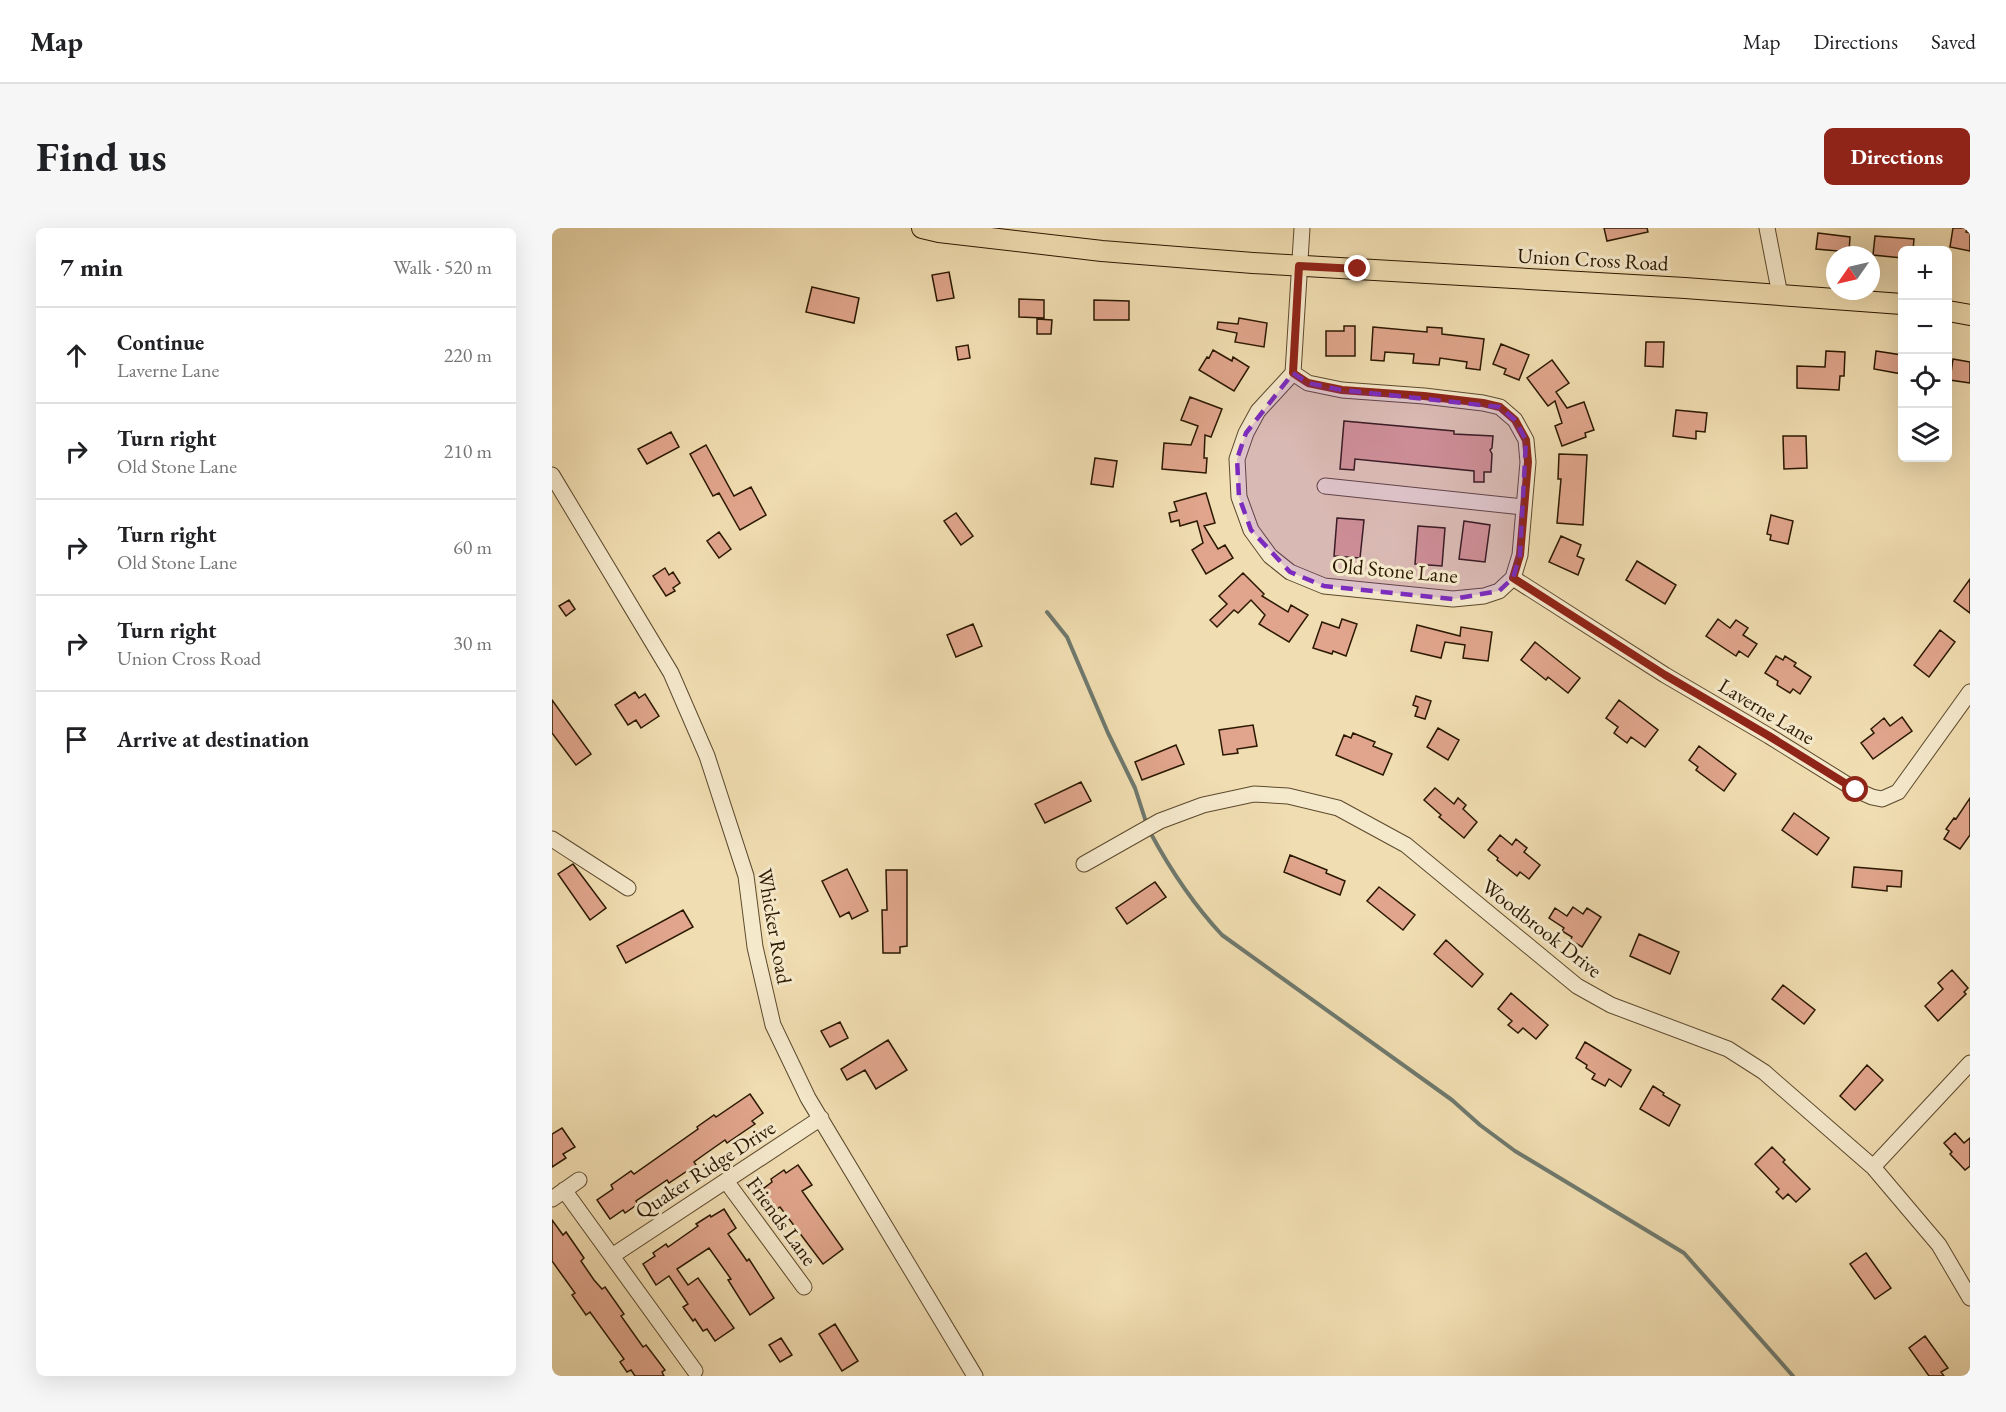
<!DOCTYPE html>
<meta charset="utf-8">
<style>
body{margin:0;font-family:"EB Garamond",serif;background:#f6f6f6;color:#202124}
.controls{position:absolute;right:18px;top:18px;display:grid;overflow:hidden;border-radius:9px;box-shadow:0 6px 24px #0002}
.controls button{width:54px;height:54px;display:grid;place-items:center;padding:0;border:0;border-bottom:2px solid #e0e0e0;background:#fff;color:#202124;font:30px sans-serif}
.compass{position:absolute;left:1274px;top:18px;width:54px;height:54px;border-radius:50%;background:#fff;box-shadow:0 6px 24px #0002;rotate:236deg}
.stop{position:absolute;width:18px;height:18px;margin:-14px;border:4px solid #8f2418;border-radius:50%;background:#fff}
.stop.end{background:#8f2418;border-color:#fff;box-shadow:0 2px 6px #0008}
.list{margin:0;padding:0;list-style:none}
h2{display:flex;justify-content:space-between;align-items:center;height:78px;margin:0;padding:0 24px;font-size:26px}
h2 small{font-size:20px;font-weight:400;color:#757577}
.list li{display:grid;grid-template-columns:39px 1fr auto;gap:18px;align-items:center;box-sizing:border-box;height:96px;padding:0 24px;border-top:2px solid #e0e0e0}
.list b{display:block;font-size:22px;white-space:nowrap}
.list p{margin:0;font-size:20px;white-space:nowrap;color:#757577}
.list em{font-size:20px;font-style:normal;color:#757577}
.icon{flex:none;width:33px;height:33px;fill:none;stroke:currentColor;stroke-width:2;stroke-linecap:round;stroke-linejoin:round}
.map{position:relative;flex:none;width:1418px;height:1148px;overflow:hidden;border-radius:9px}
header{display:flex;align-items:center;gap:36px;box-sizing:border-box;height:84px;padding:0 30px;background:#fff;border-bottom:2px solid #e0e0e0}
header strong{font-size:28px}
nav{display:flex;gap:33px;margin-inline-start:auto;font-size:21px}
.intro{display:flex;align-items:center;justify-content:space-between;box-sizing:border-box;height:144px;padding:0 36px}
h1{margin:0;font-size:42px}
.button{padding:15px 27px;border-radius:9px;background:#8f2418;color:#fff;font-size:21px;font-weight:700}
main{display:flex;gap:36px;padding:0 36px}
aside{flex:1;background:#fff;border-radius:9px;box-shadow:0 6px 24px #0002}
.map>svg:first-child{display:block}
.lines{fill:none;stroke-linecap:round;stroke-linejoin:round}
.stream{stroke:#6f796d;stroke-width:4}
.building{fill:#e0a58c;stroke:#2b1801;stroke-width:1.5}
.minor-casing{stroke:#5c492d;stroke-width:17}
.major-casing{stroke:#2b1801;stroke-width:22}
.minor{stroke:#f5e9cc;stroke-width:15}
.major{stroke:#f0ddb1;stroke-width:20}
.route{stroke:#8f2418;stroke-width:8}
.marked{fill:#7b2cbf;fill-opacity:0.2;stroke:#7b2cbf;stroke-width:4.5;stroke-dasharray:12 8;stroke-linejoin:round}
.labels{text-anchor:middle;dominant-baseline:central;stroke-width:6;stroke-linejoin:round;paint-order:stroke}
.street-label{font-size:21px;fill:#2b1801;stroke:#f5e9cc}
</style>
<header>
<strong>Map</strong>
<nav><a>Map</a><a>Directions</a><a>Saved</a></nav>
</header>
<div class="intro"><h1>Find us</h1><a class="button">Directions</a></div>
<main>
<aside>
<h2>7 min<small>Walk · 520 m</small></h2>
<ul class="list">
<li><svg class="icon" aria-label="ahead" viewBox="0 0 24 24"><path d="M12 20V5M6 11l6-6 6 6"/></svg><div><b>Continue</b><p>Laverne Lane</p></div><em>220 m</em></li>
<li><svg class="icon" aria-label="right" viewBox="0 0 24 24"><path d="M7 20v-9h11M14 6l5 5-5 5"/></svg><div><b>Turn right</b><p>Old Stone Lane</p></div><em>210 m</em></li>
<li><svg class="icon" aria-label="right" viewBox="0 0 24 24"><path d="M7 20v-9h11M14 6l5 5-5 5"/></svg><div><b>Turn right</b><p>Old Stone Lane</p></div><em>60 m</em></li>
<li><svg class="icon" aria-label="right" viewBox="0 0 24 24"><path d="M7 20v-9h11M14 6l5 5-5 5"/></svg><div><b>Turn right</b><p>Union Cross Road</p></div><em>30 m</em></li>
<li><svg class="icon" aria-label="arrive" viewBox="0 0 24 24"><path d="M6 21V4h12l-3 4 3 4H6"/></svg><div><b>Arrive at destination</b></div></li>
</ul>
</aside>
<div class="map">
<svg width="1418" height="1148" viewBox="0 0 1418 1148">
<rect width="100%" height="100%" fill="#f0ddb1"/>
<filter id="stains"><feTurbulence type="fractalNoise" baseFrequency=".00333" numOctaves="4"/><feColorMatrix values="0 0 0 0 .2 0 0 0 0 .09 0 0 0 0 .02 0 0 0 .5 -.17"/></filter>
<radialGradient id="worn" r=".72"><stop offset=".6" stop-color="#630" stop-opacity="0"/><stop offset="1" stop-color="#630" stop-opacity=".3"/></radialGradient>
<g class="lines">
<path class="stream" d="M495,384L515,409L556,505L583,560L595,597
M598,604C619,643 640,675 670,707L900,872L928,897L963,923L1132,1025L1241,1148"/>
</g>
<path class="building" d="M1052,0H1095L1096,4L1055,13Z
M1401,0H1415L1414,4L1418,5V23L1398,19Z
M1266,5L1298,9L1297,24L1264,21Z
M1323,8L1362,11L1361,22H1350V30L1321,27Z
M397,44L402,70L385,73L380,47Z
M260,59L307,70L302,95L254,84Z
M467,71L492,72V90L467,89Z
M542,72L577,73V92H542Z
M687,90L715,95L712,119L683,114L685,105L665,101L666,94L686,96Z
M485,91L500,92L499,106H485Z
M792,98H803V128H774V103H792Z
M821,99L875,104V99L890,100V106L932,111L928,142L914,140L915,134L888,130L887,137L861,135L862,126L833,124L832,133L819,132Z
M1094,114H1112L1111,139L1093,138Z
M949,116L977,127L967,152L952,146L954,141L941,136Z
M416,117L418,130L406,132L404,119Z
M661,122L680,133L681,129L697,139L682,163L647,142L655,129L657,130Z
M1274,123L1293,124L1292,148H1288L1287,162L1245,160V138L1273,139Z
M1324,123L1350,127V146L1322,141Z
M1401,131L1418,134V155L1398,152Z
M1000,132L1017,155L1004,164L1015,180L1032,174L1042,202L1033,205L1034,209L1010,218L1003,198L1010,195L1003,173L996,178L975,150Z
M638,169L670,181L659,209L653,207L652,230H655L654,245L610,241L612,215L639,217L646,198L629,192Z
M1124,182L1155,185L1153,204L1144,203V211L1121,208Z
M792,193L902,203V206L941,208L940,220L938,222L940,226L939,244H932V254H922V243L803,231L802,242L788,241Z
M119,204L127,219L95,236L86,221Z
M1231,208H1254L1255,240L1232,241Z
M154,217L182,268L199,259L214,287L188,302L167,265L161,268L138,226Z
M1007,226L1035,227L1031,297L1005,295L1009,251H1006Z
M543,230L565,233L561,259L539,256Z
M654,265L663,295L652,298L666,321L673,317L681,330L654,346L640,322L651,315L645,293L628,298L627,292L619,294L617,285L625,283L622,274Z
M404,285L421,308L409,317L392,293Z
M1219,287L1241,293L1236,316L1218,312L1219,307L1215,306Z
M785,290L812,292L808,330L782,328Z
M912,293L938,297L933,334L907,331Z
M866,298L893,300L890,338L863,336Z
M167,304L179,321L167,330L155,313Z
M1009,308L1029,317L1025,328L1032,331L1026,347L997,334Z
M1085,333L1124,357L1113,376L1074,352Z
M113,340L117,347L121,344L128,355L121,360L123,363L114,368L101,348Z
M691,345L712,366L710,368L736,384L739,377L756,387L737,414L707,396L713,387L699,372L686,385L682,382L665,399L658,392L675,376L667,368Z
M1418,351V385L1402,373Z
M17,372L23,381L14,388L7,378Z
M790,391L805,396L794,428L781,423L780,426L761,420L770,394L787,400Z
M1166,391L1178,400L1184,392L1196,400L1191,407L1205,416L1196,429L1187,423L1184,428L1154,408Z
M421,396L430,418L404,429L395,407Z
M865,397L908,408L909,399L940,404L936,433L911,430L913,417L893,414L889,430L859,423Z
M1388,402L1403,414L1377,449L1362,437Z
M983,414L1028,450L1016,465L996,449L994,452L969,432Z
M1224,428L1231,432L1233,428L1244,435L1242,438L1259,449L1248,466L1241,461L1238,465L1225,457L1226,453L1213,445Z
M83,464L87,470L93,466L107,488L89,500L84,492L76,497L63,477Z
M864,468L879,473L873,491L863,488L866,479L861,477Z
M0,472L39,526L24,537L0,505Z
M1067,472L1106,502L1093,519L1079,509L1075,515L1062,505L1066,499L1054,490Z
M1350,489L1360,503L1321,531L1309,515L1322,505L1319,501L1332,490L1338,498Z
M701,497L705,518L685,521L686,525L671,527L667,502Z
M886,500L907,512L896,532L875,519Z
M801,505L823,514L821,518L840,526L831,547L784,527L792,507L799,510Z
M624,517L632,536L590,552L583,534Z
M1147,518L1184,546L1172,563L1144,542L1146,539L1137,532Z
M529,554L539,573L493,595L483,576Z
M883,560L902,576L906,570L914,577L911,581L925,594L912,610L887,589L889,587L872,572Z
M1418,570V607L1408,621L1392,611L1397,603L1394,601L1402,590L1404,591Z
M1242,585L1277,610L1265,627L1230,602Z
M948,607L960,617L964,611L975,620L972,624L988,637L977,651L968,644L965,648L945,632L946,630L936,622Z
M738,627L775,642L774,645L793,653L788,667L732,644Z
M21,636L54,680L38,692L6,646Z
M1302,639L1350,643L1349,659L1335,658V663L1300,659Z
M295,641L316,683L300,691L297,684L288,689L270,653Z
M334,642H355V718L348,719V725H331L330,682H335Z
M603,654L614,669L575,696L564,680Z
M827,659L863,687L851,702L815,673Z
M1021,679L1031,686L1035,680L1049,689L1030,719L1018,712L1020,709L1010,703L1012,700L997,690L1003,680L1015,688Z
M131,682L141,699L74,735L65,718Z
M1087,706L1127,724L1118,746L1078,728Z
M894,712L931,746L920,759L882,726Z
M1400,742L1416,760L1412,764L1414,766L1386,793L1373,778L1391,761L1386,755Z
M1231,757L1263,782L1252,796L1220,771Z
M959,765L996,797L984,811L971,800L966,805L956,797L960,793L946,781Z
M288,794L296,810L278,819L269,803Z
M336,812L355,842L324,861L313,842L295,852L289,841Z
M1033,814L1079,842L1069,859L1057,851L1053,858L1040,851L1043,846L1034,840L1035,837L1024,830Z
M1315,837L1331,852L1303,882L1288,868Z
M1101,858L1112,865L1111,867L1128,877L1117,898L1088,881Z
M198,866L211,885L200,893L203,896L175,915L173,912L153,926L142,934L144,937L117,955L115,952L84,973L86,976L73,985L71,982L58,991L45,972L61,961L59,957L79,943L82,946L146,901L145,899L162,887L164,889Z
M10,900L23,919L11,926L14,930L0,939V906Z
M1403,905L1412,915L1418,910V938L1413,942L1398,926L1400,924L1392,915Z
M1220,919L1233,932L1231,934L1258,961L1244,974L1236,966L1231,971L1224,964L1227,961L1203,936Z
M246,937L260,957L250,963L291,1021L271,1036L228,979L222,983L208,963L220,954L219,951L232,942L234,945Z
M172,981L184,1000L176,1006L195,1033L197,1031L222,1070L198,1087L176,1052L179,1051L157,1020L125,1041L136,1057L146,1050L182,1100L163,1113L155,1101L151,1103L143,1091L141,1093L131,1079L136,1076L117,1048L104,1057L91,1036L103,1028L101,1025L114,1016L116,1019L146,998L144,996L158,987L159,989Z
M0,992L11,1007L14,1004L32,1030L29,1033L42,1052L50,1061L53,1059L72,1086L69,1088L91,1119L94,1117L113,1142L110,1144L112,1148H83L79,1142L75,1144L68,1134L72,1131L38,1084L34,1087L20,1067L23,1065L0,1033Z
M1314,1025L1339,1060L1323,1071L1298,1036Z
M283,1096L306,1133L290,1143L267,1106Z
M1373,1108L1396,1140L1389,1144L1392,1148H1377L1357,1120Z
M229,1110L240,1127L228,1134L217,1117Z"/>
<g class="lines">
<defs>
<path id="minor" d="M1215,0L1228,67
M741,145L756,155L790,162L872,168L931,175L948,179L963,192L974,212L976,234L968,327L961,350L947,363L932,368L901,371L772,358L738,344L718,328L699,302L687,269L685,231L694,205L706,183L741,145L750,0
M0,247L119,445L155,528L194,648L203,719L221,797L256,870L423,1148
M773,258L971,279
M961,350L1113,447L1217,508L1304,562L1320,569L1330,571L1346,564L1418,464
M0,611L76,660
M532,636L608,593L651,577L702,566L736,568L786,580L854,617L1025,758L1059,777L1176,821L1212,844L1321,939L1387,1017L1418,1070
M1321,939L1418,835
M174,953L252,1059
M12,962L143,1143
M0,971L27,952
M60,1028L269,890"/>
<path id="major" d="M370,0L387,4L550,23L701,35L1133,60L1350,76
M1396,83L1418,87"/>
</defs>
<use href="#minor" class="minor-casing"/>
<use href="#major" class="major-casing"/>
<use href="#minor" class="minor"/>
<use href="#major" class="major"/>
</g>
<g class="lines">
<path class="route" d="M806,41L747,38L741,145L756,155L790,162L872,168L931,175L948,179L963,192L974,212L976,234L968,327L961,350L1113,447L1217,508L1304,562"/>
</g>
<path class="marked" d="M741,145L756,155L790,162L948,179L963,192L974,212L968,327L961,350L947,363L901,371L772,358L738,344L699,302L687,269L685,231L694,205Z"/>
<g class="labels">
<g class="street-label">
<text transform="translate(1041 31) rotate(3)">Union Cross Road</text>
<text transform="translate(843 342) rotate(5)">Old Stone Lane</text>
<text transform="translate(1215 483) rotate(31)">Laverne Lane</text>
<text transform="translate(223 698) rotate(80)">Whicker Road</text>
<text transform="translate(990 700) rotate(38)">Woodbrook Drive</text>
<text transform="translate(153 941) rotate(-33)">Quaker Ridge Drive</text>
<text transform="translate(230 993) rotate(54)">Friends Lane</text>
</g>
</g>
<rect width="100%" height="100%" filter="url(#stains)"/>
<rect width="100%" height="100%" fill="url(#worn)"/>
</svg>
<div class="controls">
<button>+</button>
<button>−</button>
<button><svg class="icon" aria-label="locate" viewBox="0 0 24 24"><circle cx="12" cy="12" r="6"/><path d="M12 2v4M12 18v4M2 12h4M18 12h4"/></svg></button>
<button><svg class="icon" aria-label="layers" viewBox="0 0 24 24"><path d="M12 4l9 5-9 5-9-5zM3 14l9 5 9-5"/></svg></button>
</div>
<svg class="compass" viewBox="-18 -18 36 36"><path d="M0-13l5 13h-10z" fill="#e53935"/><path d="M0 13l5-13h-10z" fill="#757577"/></svg>
<div class="stop" style="left:1304px;top:562px"></div>
<div class="stop end" style="left:806px;top:41px"></div>
</div>
</main>
